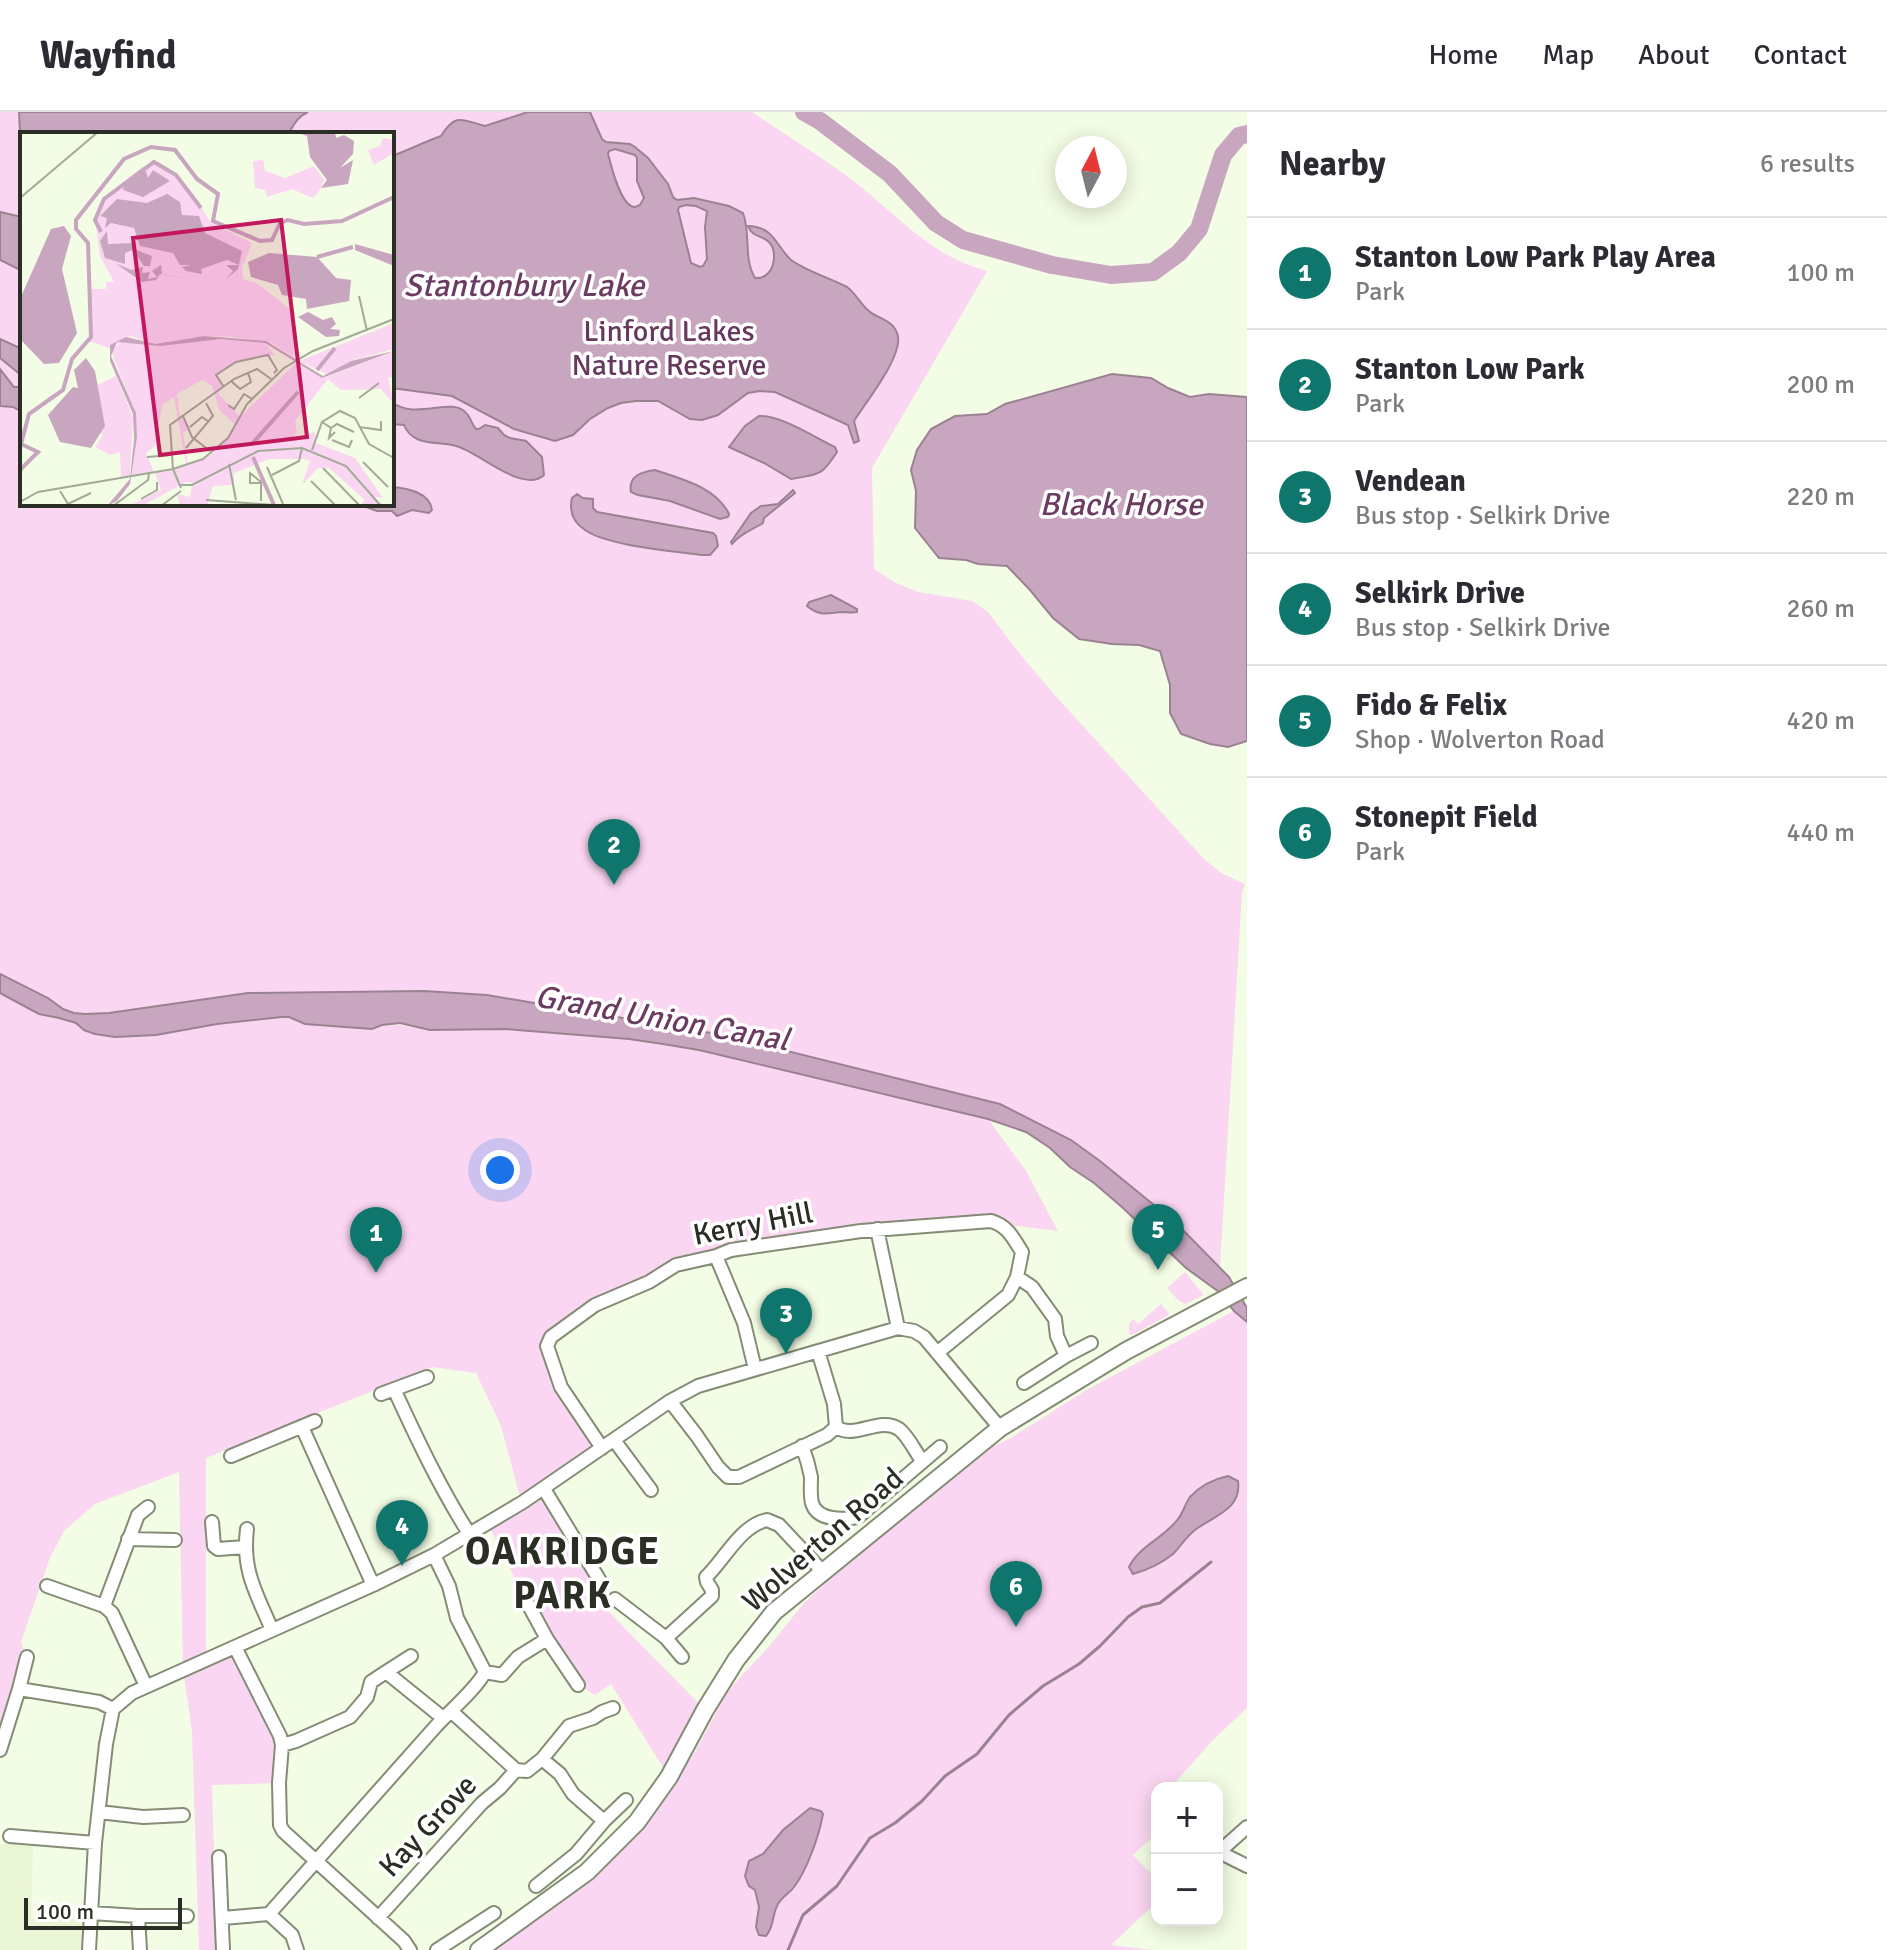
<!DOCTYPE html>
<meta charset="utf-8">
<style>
body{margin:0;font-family:Signika,sans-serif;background:#f7f7f7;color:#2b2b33}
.controls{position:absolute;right:24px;bottom:24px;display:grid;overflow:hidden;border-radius:16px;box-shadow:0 4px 20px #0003}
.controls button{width:72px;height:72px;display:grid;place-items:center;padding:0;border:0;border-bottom:2px solid #e1e1e2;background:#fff;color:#2b2b33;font:40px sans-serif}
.compass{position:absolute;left:1055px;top:24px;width:72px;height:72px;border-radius:50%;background:#fff;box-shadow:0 4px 20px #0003;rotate:7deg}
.scale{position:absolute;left:24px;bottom:20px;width:158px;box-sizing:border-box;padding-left:8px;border:4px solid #2b2e25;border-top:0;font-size:22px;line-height:28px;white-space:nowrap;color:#2b2e25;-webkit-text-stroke:6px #fff;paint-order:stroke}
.you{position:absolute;left:500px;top:1058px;width:28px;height:28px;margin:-20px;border:6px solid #fff;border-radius:50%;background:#1a73e8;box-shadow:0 0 0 12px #1a73e833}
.badge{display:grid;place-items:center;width:52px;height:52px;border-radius:50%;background:#0f766e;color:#fff;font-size:26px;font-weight:700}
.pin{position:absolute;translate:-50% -66px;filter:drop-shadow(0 2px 4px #0008)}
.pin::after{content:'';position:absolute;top:42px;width:28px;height:24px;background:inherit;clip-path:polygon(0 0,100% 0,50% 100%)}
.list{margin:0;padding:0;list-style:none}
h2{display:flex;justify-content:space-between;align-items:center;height:104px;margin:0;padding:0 32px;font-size:34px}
h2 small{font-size:26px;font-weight:400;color:#7c7c81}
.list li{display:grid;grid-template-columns:52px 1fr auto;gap:24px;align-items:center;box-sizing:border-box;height:112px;padding:0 32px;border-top:2px solid #e1e1e2}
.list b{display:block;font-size:30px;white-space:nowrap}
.list p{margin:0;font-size:26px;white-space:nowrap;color:#7c7c81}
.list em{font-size:26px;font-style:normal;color:#7c7c81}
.map{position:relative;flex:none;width:1247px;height:1838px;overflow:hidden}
header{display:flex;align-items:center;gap:48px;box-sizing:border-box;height:112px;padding:0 40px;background:#fff;border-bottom:2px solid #e1e1e2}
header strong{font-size:38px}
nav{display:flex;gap:44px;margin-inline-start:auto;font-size:28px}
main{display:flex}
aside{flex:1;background:#fff}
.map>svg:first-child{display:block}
.built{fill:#eaf5d5}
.green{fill:#fbd6f2;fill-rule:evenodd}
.water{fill:#c9a6c0;stroke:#9a8292;stroke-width:2;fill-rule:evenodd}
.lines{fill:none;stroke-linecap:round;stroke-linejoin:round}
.stream{stroke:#9a8292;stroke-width:3}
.river{stroke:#c9a6c0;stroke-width:18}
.street-casing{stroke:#848c76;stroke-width:16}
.secondary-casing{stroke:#848c76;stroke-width:20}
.street{stroke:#fff;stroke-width:12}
.secondary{stroke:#fff;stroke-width:16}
.labels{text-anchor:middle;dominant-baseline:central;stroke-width:7;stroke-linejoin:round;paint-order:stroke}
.park-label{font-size:30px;fill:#67385d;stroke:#fff}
.street-label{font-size:30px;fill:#2b2e25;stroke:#fff}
.water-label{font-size:32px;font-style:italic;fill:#6b3b61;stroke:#fff}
.district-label{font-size:38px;font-weight:bold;letter-spacing:2px;fill:#2b2e25;stroke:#fff}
.inset-river{fill:none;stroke:#c9a6c0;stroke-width:4}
.inset-road{fill:none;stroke:#a3aa98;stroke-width:2}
.view{fill:#c2185b;fill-opacity:0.15;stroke:#c2185b;stroke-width:4}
.inset-edge{fill:none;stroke:#2b2e25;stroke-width:4}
</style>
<header>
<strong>Wayfind</strong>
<nav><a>Home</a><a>Map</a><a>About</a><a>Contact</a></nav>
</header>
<main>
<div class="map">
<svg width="1247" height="1838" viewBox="0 0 1247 1838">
<rect width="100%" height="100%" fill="#f3fce4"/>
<path class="built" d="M0,1732H33L31,1807H83L88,1838H0Z"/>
<path class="green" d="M0,0H752C784,22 818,43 850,66C894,100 931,145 987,159L872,356L874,457L894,470L918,480L972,489L988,500L1020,542L1052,580L1204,747L1221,761L1245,772L1242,779L1220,1155L1176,1111L1100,1049L1071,1028L1000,992L723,923L487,883L424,879L248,881L109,901L85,902L74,901L63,897L48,886L0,862ZM22,22H392V392H22Z
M0,881L39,902L59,906L76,911L84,918L138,925L217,912L282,905H289L305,912L372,917C400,908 415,918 443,918C516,917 590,920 662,931C716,940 769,955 822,968C877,982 933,994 988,1007L1026,1059L1058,1119L1001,1112L885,1118L676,1153L608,1188L551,1225L561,1275L602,1336L544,1377L600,1469L607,1498L705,1598L669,1665L611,1572L595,1583L578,1573L521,1479L488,1412L523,1390L519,1381L501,1314L476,1261L432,1255L206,1346V1546L235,1535L280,1624L279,1671L212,1673L214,1744L223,1838H199L192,1619L183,1557L179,1360L95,1392L64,1419L49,1448L21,1530L27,1545L0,1638Z
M1185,1160L1204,1183L1185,1192L1177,1187L1167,1176Z
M1161,1192L1168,1200L1169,1203L1132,1223L1129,1222V1212L1133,1207L1138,1212Z
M1234,1199L1247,1210V1596L1214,1627L1170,1676H1157V1721L1133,1743L1157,1768V1790L1111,1833L1153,1838H496L588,1770L626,1733L676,1668L695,1640L726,1582L742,1563L766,1538L804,1491L956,1351L1009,1327L1088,1277Z"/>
<path class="water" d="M19,0H308C297,5 294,13 288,22H22V27L20,21Z
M528,0H590L602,27L606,30L630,32L635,35L648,46L668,72L673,85L677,88L694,86L729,94L743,101C751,121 743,146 755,166C774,168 779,140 769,130C760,122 753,126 748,114C774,115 775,132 790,147C801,157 832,167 847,175C857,182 862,196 873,202C882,207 893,210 897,221C906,241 865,291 854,309L859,329L854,331L848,313L775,280L760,279L748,281L718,303L702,308L690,307L658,289H636L621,291L608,296L590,307L573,323L555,329L514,317L452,284L392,276V44C409,38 424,30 441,24C456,0 462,8 485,14ZM615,37L635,43L637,46V69L644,86L640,93C638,94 636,95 634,95C620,93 611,53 608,42L609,39ZM686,93L696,94L707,99L705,115L707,147L703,154L700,155L691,151L678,98L679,95Z
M0,100L22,105V159L0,148Z
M0,227L20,236L22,240V264L0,246Z
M0,257L14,275H22V300L13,295L0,294Z
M1112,262L1151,266L1168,276L1190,285L1209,282L1247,285V629L1228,635L1210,632L1181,622L1170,601V573L1160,539L1139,533L1112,532L1079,527L1053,506L1030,478L1007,454L978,452L966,448L939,446L915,416L916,379L911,358L917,338L931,317L955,304L987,302L1005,292Z
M392,290C415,309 452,284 466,301C471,305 471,312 476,317H479L485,313L498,316L504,323L510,326L526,329L542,345L544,363C524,382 481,342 459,335C440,328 413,336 404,313L392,312Z
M759,304C781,303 814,325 835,335L837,340C821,365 819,362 791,367L764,351L729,335L745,314Z
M655,358C681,367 716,375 729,402L728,405L720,407L670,389L638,383L631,380C628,364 641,360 655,358Z
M392,375C408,376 430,381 432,398L429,401L412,398L397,404L392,399H377L358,392H392Z
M793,378L795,381L764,406L763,411C752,418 741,421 732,432L731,430L751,401L761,394L778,392Z
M577,382L583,386L593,387V396L597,400L713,421L716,424L718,434L710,443H701C672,439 608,434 585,418C573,410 569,399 572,386Z
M831,483L857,497V500C852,501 847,500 842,500C828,501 820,505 807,494L809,490Z
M0,862L48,886L63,897L74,901L85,902L109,901L248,881L424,879L487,883L723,923L1000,992L1071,1028L1100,1049L1176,1111L1229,1165L1247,1196V1210L1234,1199L1219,1180L1186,1156L1123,1096L1094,1071L1070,1055L1050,1036L1026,1020L988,1007L699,938L663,932L629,927L506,917L430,918L400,911L382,913L372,917L305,912L289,905H282L217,912L156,923L115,925L95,922L84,918L76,911L59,906L39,902L0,881Z
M1228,1364L1238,1369C1242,1398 1213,1404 1195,1418C1186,1425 1180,1435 1173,1442C1162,1451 1147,1458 1133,1462L1129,1455C1139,1434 1164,1426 1178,1407C1183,1401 1185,1392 1190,1385C1200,1374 1214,1367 1228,1364Z
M810,1696L821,1699L823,1702C819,1724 807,1758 794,1775C789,1782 781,1785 777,1794C772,1804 774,1815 766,1824L759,1823L756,1815L759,1795L755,1778L749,1774L745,1764L749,1749L763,1742L783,1718Z"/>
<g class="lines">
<path class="stream" d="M788,1838L803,1803L837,1774L870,1726L895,1711L922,1689L945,1664L977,1642L1009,1603L1043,1574L1079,1552L1100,1534L1128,1505L1142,1495L1160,1491L1211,1450"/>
<path class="river" d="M804,0L820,9L890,62L936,111L963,128L1052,153L1111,163L1153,160L1179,141L1199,117L1223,43L1239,24L1247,22"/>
<defs>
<path id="street" d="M877,1117L898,1216
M716,1144L744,1211L755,1257
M1017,1165L1032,1175L1055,1207L1057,1224L1066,1244L1024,1271
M1066,1244L1091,1231
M394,1277C417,1327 440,1376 470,1423
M381,1282L427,1265
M670,1289L697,1324L718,1355L728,1365H739L827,1323L836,1315L834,1292L818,1239
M302,1315L373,1473
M836,1315C855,1328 879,1304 899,1317C908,1324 915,1339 922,1349
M614,1328L651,1378
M802,1334C806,1344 809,1354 811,1365C811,1374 810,1383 812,1391C817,1409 844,1408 858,1405L940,1335
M602,1336L561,1275L547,1234L551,1225L595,1193L649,1170L676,1153L716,1144L731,1138L861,1119L991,1109C1008,1114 1013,1126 1022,1140L1017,1165L1008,1183L937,1241
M231,1344L315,1309
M544,1377L600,1469
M212,1410L214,1434L218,1437L245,1435
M247,1417C242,1459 256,1480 272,1518
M128,1427L175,1428
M47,1474L104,1494
M615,1487L666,1526L712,1484V1478L707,1470L706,1465C725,1447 740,1414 767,1408L779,1413L823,1460
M666,1526L682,1545
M547,1527L578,1573
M235,1535L280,1624L282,1633L279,1671L280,1713L283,1719L404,1829L410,1838
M27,1545L19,1577L99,1590L113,1597
M386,1560L411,1544
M485,1560L502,1563L518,1545L547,1527L521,1479
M146,1574L112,1501L104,1494L138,1403L148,1395
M452,1600L516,1658L527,1659L542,1647L560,1662L573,1682L604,1709
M282,1633L296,1629L350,1605L367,1585L371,1570L386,1560L443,1606
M0,1638L19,1577
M542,1647L569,1614L593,1606L602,1600L613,1596
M99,1700L143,1705L183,1703
M10,1724L95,1731
M1219,1740L1247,1715
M1217,1741L1219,1740L1247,1754
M219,1745L223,1838
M536,1774L576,1742L604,1709L626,1688
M91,1801L138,1804H187
M269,1802L292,1823L297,1838
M138,1804L140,1838
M223,1806L269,1802L437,1613C451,1598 476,1577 485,1560L457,1506L449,1474L434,1443
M378,1806L482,1691L500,1676L516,1658
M89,1838L95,1731L106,1632L113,1597L132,1581L373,1473L434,1443L523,1390L670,1289L698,1274L898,1216L914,1219L924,1225L1000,1316
M437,1838L494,1801"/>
<path id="secondary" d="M479,1838L587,1760L637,1710L669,1665L705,1598L736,1548L774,1500L1000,1316L1126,1239L1247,1175"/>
</defs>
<use href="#street" class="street-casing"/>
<use href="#secondary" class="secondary-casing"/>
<use href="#street" class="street"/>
<use href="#secondary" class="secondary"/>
</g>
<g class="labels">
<g class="park-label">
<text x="669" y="219">Linford Lakes<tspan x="669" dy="34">Nature Reserve</tspan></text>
</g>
<g class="street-label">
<text transform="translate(753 1112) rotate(-11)">Kerry Hill</text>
<text transform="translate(823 1428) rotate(-41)">Wolverton Road</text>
<text transform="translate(428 1714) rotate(-47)">Kay Grove</text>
</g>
<g class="water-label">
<text x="524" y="173">Stantonbury Lake</text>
<text x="1121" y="392">Black Horse</text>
<text transform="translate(662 906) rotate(10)">Grand Union Canal</text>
</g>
<g class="district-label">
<text x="563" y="1439">OAKRIDGE<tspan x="563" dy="44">PARK</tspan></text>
</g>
</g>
<g transform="translate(20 20)">
<rect width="374" height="374" fill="#f3fce4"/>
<path d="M363,6L374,8V21L354,33L348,18L360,14ZM243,28L245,39L265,46L294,34L304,48L300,58L293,66L272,57L247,65L245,58L235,56L233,29ZM139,31L171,59L191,91L232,111L222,136L223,147L237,151L272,179L274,225L251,211L212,205L184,204L135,213L201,207L245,211L255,223L216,230L196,243L204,255L198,261L220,285L277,230L304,246L374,219V245L368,246L374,272L361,257L321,258L308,247L275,289L277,300L272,306L295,300L296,311L335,326L363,366L351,364L365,374H340L345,368L309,336H298L282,353L290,329L284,327H249L214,341V367L212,353L193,354L187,374H160L157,362L170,365L172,351L166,350L122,374H109L141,358L135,340L166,333L154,265L142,273L135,314L126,321L134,340L112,343L116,283L91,218L105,207L134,212L110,204L89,216L69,209L71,157H86V150H94L80,124L75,88L86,65L103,50L122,35ZM182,248L192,254L200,279L217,294L191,323L168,331L163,301L170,295L160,285L157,262ZM374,191V217L330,229L309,243L279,229ZM96,244L113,285L110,344L101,345L100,320L90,323L75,315L82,304L75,254Z" fill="#fbd6f2" fill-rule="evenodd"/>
<path d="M276,0H315L316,6L324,3L334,9L333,22L320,36L333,28L328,52L301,56L307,48L290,25L287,4ZM125,36L128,46L133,38L150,49L123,65L103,58L105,51ZM147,62L160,70L162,83L179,84L185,101L222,119L218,137L206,147L213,139L206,133H219L207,128L181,137L182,142L166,139L162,135L171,133H160L153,121L120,114L114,96L91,91L85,96L87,86L80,84L97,67L127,71ZM44,94L51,104L42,137L57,201L39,231L24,232L0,207V167L31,97ZM87,99L88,112L115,111L114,117L132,124L130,134H124L113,118L105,121V132L85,126L80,109ZM335,112L374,123V134L335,118ZM249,121L297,125L316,146L331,148L329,169L287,177L286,167L262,163L258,153L231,145L228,130ZM95,131L111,138L123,135L122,141L130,140L128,147L137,145L132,139L141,133L142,142L170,147L140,142L136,148L122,150ZM288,180L303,188L312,185L316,192L310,197L320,198L319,204L306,205L278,185ZM184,204L246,209L303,244L331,229L374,219L302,246L245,211L201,207L140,214L97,210L91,224L116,281L117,305L110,352L97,369L87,374L110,347L114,307L113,282L90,229V213L106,205L136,212ZM66,226L75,239L85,294L71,316L40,310L28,283L53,255L58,256L54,238Z" fill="#c9a6c0"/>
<path class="inset-river" d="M81,100L75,88L84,67L134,30L156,43L181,76M297,125L333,115M297,238L315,216M231,313L278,260M233,325L254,373M0,338L18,320L1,312L9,282L43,258L52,227L71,205L68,111L56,97V88L104,27L131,15L155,18L177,47L198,62L193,89L240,109L252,108L260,91L268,88L284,92L322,89L374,65"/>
<path class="inset-road" d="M0,66L78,0M339,164L347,199M211,249L220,257L231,250L228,241M204,255L196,243L216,230L248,223L257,238L254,241M339,266L359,251M208,273L214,277L224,262L232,267M163,284L172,305L190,319M302,290L311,296L309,306L315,300M170,295L182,285L189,290M339,295L361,298V289M311,296L317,292L334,300M312,308L329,315L332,308M166,316L193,284L186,271M292,318L302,290L320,279L335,286L349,312L374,326M127,325L151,323M343,330L368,355M209,332L216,368M247,335L263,372M303,336L340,374M252,343L279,329L282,316M291,349L316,374M241,351H230V341L241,350V369M161,353H172L238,319L282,316L326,334L361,374M161,356L153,337L150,293L214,247L237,237L251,247M40,359L48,372L71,361M121,367L137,358V350M186,368L267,374M0,370L18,360L153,337L183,327L208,306L227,272L264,236L293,219L374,187M93,374L128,348L129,341M141,374L161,359"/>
<path class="view" d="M261,88L287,305L140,323L113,106Z"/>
<rect width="374" height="374" class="inset-edge"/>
</g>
</svg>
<div class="controls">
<button>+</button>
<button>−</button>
</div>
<svg class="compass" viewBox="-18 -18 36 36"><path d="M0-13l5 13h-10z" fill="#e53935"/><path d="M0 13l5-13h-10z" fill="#7c7c81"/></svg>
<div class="scale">100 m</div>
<div class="you"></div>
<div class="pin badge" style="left:376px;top:1161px">1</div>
<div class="pin badge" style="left:614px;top:773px">2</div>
<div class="pin badge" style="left:786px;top:1242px">3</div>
<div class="pin badge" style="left:402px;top:1454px">4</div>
<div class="pin badge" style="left:1158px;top:1158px">5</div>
<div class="pin badge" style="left:1016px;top:1515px">6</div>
</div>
<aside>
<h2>Nearby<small>6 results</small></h2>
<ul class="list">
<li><span class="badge">1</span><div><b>Stanton Low Park Play Area</b><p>Park</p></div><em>100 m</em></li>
<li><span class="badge">2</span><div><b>Stanton Low Park</b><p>Park</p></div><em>200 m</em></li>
<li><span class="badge">3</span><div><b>Vendean</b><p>Bus stop · Selkirk Drive</p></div><em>220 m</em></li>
<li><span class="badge">4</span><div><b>Selkirk Drive</b><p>Bus stop · Selkirk Drive</p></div><em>260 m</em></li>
<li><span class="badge">5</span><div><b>Fido &amp; Felix</b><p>Shop · Wolverton Road</p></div><em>420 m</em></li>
<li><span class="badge">6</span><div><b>Stonepit Field</b><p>Park</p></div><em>440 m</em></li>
</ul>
</aside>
</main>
